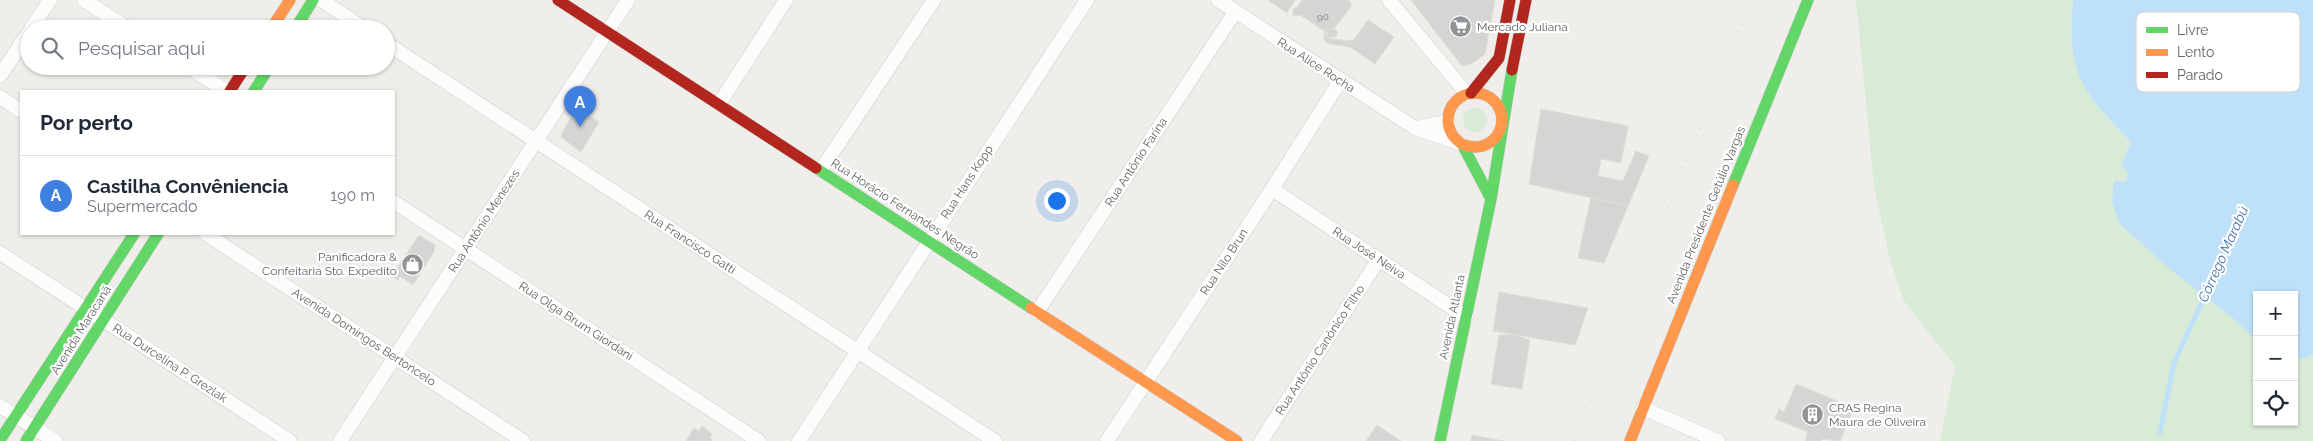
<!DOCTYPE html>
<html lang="pt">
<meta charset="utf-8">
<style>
body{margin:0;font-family:Raleway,sans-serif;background:#f6f6f7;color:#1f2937}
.controls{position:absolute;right:15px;bottom:15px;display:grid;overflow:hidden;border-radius:0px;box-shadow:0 1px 4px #0004}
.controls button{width:45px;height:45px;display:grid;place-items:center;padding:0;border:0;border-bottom:1px solid #e0e1e3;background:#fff;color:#1f2937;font:25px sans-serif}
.you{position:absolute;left:1056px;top:200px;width:18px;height:18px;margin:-12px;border:4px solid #fff;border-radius:50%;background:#1a73e8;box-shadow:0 0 0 8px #1a73e833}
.badge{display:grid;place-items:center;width:32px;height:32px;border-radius:50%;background:#919496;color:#fff;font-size:16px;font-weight:700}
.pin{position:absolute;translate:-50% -41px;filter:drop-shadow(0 1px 2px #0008)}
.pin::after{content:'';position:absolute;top:26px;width:18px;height:15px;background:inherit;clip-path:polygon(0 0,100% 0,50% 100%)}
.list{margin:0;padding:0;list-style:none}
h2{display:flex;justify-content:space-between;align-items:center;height:65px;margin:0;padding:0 20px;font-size:21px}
h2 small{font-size:16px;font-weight:400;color:#747a83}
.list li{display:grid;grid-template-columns:32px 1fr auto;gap:15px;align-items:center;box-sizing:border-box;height:80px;padding:0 20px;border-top:1px solid #e0e1e3}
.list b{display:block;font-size:19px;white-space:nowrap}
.list p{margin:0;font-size:16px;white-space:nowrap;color:#747a83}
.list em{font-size:16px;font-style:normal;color:#747a83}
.icon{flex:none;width:28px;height:28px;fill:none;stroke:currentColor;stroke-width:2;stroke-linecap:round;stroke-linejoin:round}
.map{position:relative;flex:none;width:2313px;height:441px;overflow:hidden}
.search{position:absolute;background:#fff;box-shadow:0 1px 4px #0004;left:20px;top:20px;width:375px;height:55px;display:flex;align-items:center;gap:12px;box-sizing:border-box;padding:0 18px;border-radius:28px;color:#747a83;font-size:19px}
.panel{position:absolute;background:#fff;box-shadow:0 1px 4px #0004;left:20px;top:90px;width:375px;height:145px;border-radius:0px}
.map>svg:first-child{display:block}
.green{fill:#d8ebd6}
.water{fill:#bfe0f9}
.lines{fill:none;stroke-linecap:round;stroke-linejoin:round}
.stream{stroke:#bfe0f9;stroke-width:5}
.building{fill:#d6d5d3;stroke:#deddd9}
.street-casing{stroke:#cbcccc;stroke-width:15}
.fast-casing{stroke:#cacacb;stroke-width:12}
.slow-casing{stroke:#cacacb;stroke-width:12}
.jam-casing{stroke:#cacacb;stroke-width:12}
.street{stroke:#fdfcfc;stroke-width:14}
.fast{stroke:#63d668;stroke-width:11}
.slow{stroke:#ff974d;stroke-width:11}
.jam{stroke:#b3261e;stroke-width:11}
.rail{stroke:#e4e4e4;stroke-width:4;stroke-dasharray:1 6;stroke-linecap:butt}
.labels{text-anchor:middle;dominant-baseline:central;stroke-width:4.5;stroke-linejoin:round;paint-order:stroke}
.number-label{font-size:10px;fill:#7e8184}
.poi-label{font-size:12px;fill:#5f6368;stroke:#fff;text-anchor:start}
.street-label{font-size:12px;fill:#5f6368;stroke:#fff}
.water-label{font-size:14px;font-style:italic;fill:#4174aa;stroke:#fff}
.key{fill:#fff;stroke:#cfd0d2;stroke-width:1}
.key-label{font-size:14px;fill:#5f6368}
</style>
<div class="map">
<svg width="2313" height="441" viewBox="0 0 2313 441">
<rect width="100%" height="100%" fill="#efeeea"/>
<path class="green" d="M1856,0H2073L2071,32L2103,113L2131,142L2121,165L2128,173L2126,181H2114L2235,320L2257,341V422H2294V356L2302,359L2313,355V441H1940L1955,366L1904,301L1890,260L1874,186Z
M1463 120a12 12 0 1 1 24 0a12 12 0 1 1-24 0Z"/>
<path class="water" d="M2073,0H2313V355L2302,359L2294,356V295H2257V341L2235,320L2171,270L2119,223L2112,202L2114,181H2126L2128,173L2121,165L2131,142C2113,123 2086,97 2078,72C2070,49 2071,24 2073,0Z"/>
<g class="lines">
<path class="stream" d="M2160,432L2174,363L2207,291"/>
</g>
<path class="building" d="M1268,0H1295L1287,13Z
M1302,0H1348L1352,5L1334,29H1330L1326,32L1300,15L1293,16V9L1297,7Z
M1411,0H1495L1485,54L1473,63L1462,66Z
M1368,20L1394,37L1375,64L1350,47L1330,44L1324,40V32L1330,39L1353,41Z
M1327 33a5 5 0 1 1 10 0a5 5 0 1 1-10 0Z
M577,108L599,122L581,152L561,137L562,132Z
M1541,109L1628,126L1621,163L1601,159L1598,176L1623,181L1636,151L1649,156L1628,206L1529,184Z
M1591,197L1628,206L1604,263L1578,258Z
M419,235L435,245L434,252L413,285L400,276L398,280L392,276Z
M1499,292L1588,308L1575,345L1493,331Z
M1499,335H1515L1530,340L1522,389L1491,384Z
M1796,384L1854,408L1840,441L1822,439L1821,441H1805L1808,432L1775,419L1779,409L1784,412Z
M1377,425L1401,441H1366Z
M702,426L712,434L710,437L712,441H686L694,428L699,431Z
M1472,435L1504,441H1471Z"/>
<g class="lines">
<defs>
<path id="street" d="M84,0L129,29
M321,0L365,29
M1218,0L1415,128L1462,144
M1389,0L1467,94
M31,29L50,0
M386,43L995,441
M187,66L226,91
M0,76L29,32
M0,97L21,111
M719,104L786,0
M1416,128L1448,122
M821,170L934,0
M1272,189L1466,317
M394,202L759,441
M206,234L523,441
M0,253L290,441
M1037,312L1235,12
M0,406L55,441
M1643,408L1718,441
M340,441L628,0
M799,441L1087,0
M1107,441L1272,189L1340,81
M1261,441L1379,259"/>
<path id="fast" d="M295,29L313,0
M254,91L270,66
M1462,144L1491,199
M816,168L1031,308
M1733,185L1808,0
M0,440L134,234
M26,441L158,234
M1440,441L1491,199L1512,70"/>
<path id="slow" d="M271,29L290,0
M1448 120a27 27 0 1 1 54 0a27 27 0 1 1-54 0Z
M1031,308L1237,441
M1630,441L1733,185"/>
<path id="jam" d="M558,0L816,168
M1512,70L1526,0
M230,91L246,66
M1471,93L1499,58L1510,0"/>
</defs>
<use href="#street" class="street-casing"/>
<use href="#fast" class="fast-casing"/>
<use href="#slow" class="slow-casing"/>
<use href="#jam" class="jam-casing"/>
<use href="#street" class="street"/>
<use href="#fast" class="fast"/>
<use href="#slow" class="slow"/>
<use href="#jam" class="jam"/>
<path class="rail" d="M1574,441L1751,0"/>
</g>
<defs>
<symbol id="supermarket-disc" viewBox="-11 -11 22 22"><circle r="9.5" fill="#919496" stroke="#fff"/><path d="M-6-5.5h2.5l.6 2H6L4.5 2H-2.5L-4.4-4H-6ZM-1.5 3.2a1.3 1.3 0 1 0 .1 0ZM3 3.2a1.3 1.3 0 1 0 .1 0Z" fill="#fff"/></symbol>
<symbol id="shop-disc" viewBox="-11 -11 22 22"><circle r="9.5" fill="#919496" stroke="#fff"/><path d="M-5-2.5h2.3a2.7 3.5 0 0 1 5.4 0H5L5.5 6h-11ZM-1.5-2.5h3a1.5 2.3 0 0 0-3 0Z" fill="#fff"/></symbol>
<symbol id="building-disc" viewBox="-11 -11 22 22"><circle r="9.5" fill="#919496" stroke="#fff"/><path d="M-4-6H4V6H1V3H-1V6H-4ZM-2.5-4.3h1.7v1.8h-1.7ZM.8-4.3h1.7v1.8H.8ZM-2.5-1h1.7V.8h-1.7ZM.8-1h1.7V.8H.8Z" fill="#fff"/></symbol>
</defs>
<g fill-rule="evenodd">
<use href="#supermarket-disc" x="1448" y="14" width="25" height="25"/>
<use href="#shop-disc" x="400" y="252" width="25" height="25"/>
<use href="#building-disc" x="1800" y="402" width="25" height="25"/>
</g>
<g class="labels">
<g class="number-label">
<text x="1323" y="16">90</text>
</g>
<g class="poi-label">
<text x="1477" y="27">Mercado Juliana</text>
<text x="397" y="257" text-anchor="end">Panificadora &amp;<tspan x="397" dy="14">Confeitaria Sto. Expedito</tspan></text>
<text x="1829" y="408">CRAS Regina<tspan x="1829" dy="14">Maura de Oliveira</tspan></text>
</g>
<g class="street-label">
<text transform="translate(1316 65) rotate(33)">Rua Alice Rocha</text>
<text transform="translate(1136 162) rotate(-57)">Rua Antônio Farina</text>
<text transform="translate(967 182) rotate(-57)">Rua Hans Kopp</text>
<text transform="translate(905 209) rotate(33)">Rua Horácio Fernandes Negrão</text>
<text transform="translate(1706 215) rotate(-68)">Avenida Presidente Getúlio Vargas</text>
<text transform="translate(484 221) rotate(-57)">Rua Antônio Menezes</text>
<text transform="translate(690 242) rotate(33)">Rua Francisco Gatti</text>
<text transform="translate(1369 253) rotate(33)">Rua José Neiva</text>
<text transform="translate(1224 262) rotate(-57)">Rua Nilo Brun</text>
<text transform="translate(1452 317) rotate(-78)">Avenida Atlanta</text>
<text transform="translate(576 321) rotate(33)">Rua Olga Brum Giordani</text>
<text transform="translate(81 330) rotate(-58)">Avenida Maracanã</text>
<text transform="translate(364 337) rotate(33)">Avenida Domingos Bertoncelo</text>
<text transform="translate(1320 350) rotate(-57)">Rua Antônio Canônico Filho</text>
<text transform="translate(170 363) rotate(33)">Rua Durcelina P. Grezlak</text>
</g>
<g class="water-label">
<text transform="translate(2223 254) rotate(-66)">Córrego Marabú</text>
</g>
</g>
<rect x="2136" y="12" width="164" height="80" rx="8" class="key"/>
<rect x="2146" y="27" width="22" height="6" fill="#63d668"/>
<rect x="2146" y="49" width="22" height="7" fill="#ff974d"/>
<rect x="2146" y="72" width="22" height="6" fill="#b3261e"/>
<g class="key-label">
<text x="2177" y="35">Livre</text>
<text x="2177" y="57">Lento</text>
<text x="2177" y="80">Parado</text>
</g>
</svg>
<div class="controls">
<button>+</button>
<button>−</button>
<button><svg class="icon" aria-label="locate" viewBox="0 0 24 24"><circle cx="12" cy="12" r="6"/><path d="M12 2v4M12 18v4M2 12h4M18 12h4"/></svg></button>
</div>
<div class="you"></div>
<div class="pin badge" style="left:580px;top:127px;background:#3f7fe0">A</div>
<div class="search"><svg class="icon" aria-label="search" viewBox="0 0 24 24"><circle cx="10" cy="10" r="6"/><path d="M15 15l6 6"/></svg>Pesquisar aqui</div>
<section class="panel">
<h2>Por perto<small></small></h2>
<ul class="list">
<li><span class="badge" style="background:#3f7fe0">A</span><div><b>Castilha Convêniencia</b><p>Supermercado</p></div><em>190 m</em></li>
</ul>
</section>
</div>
